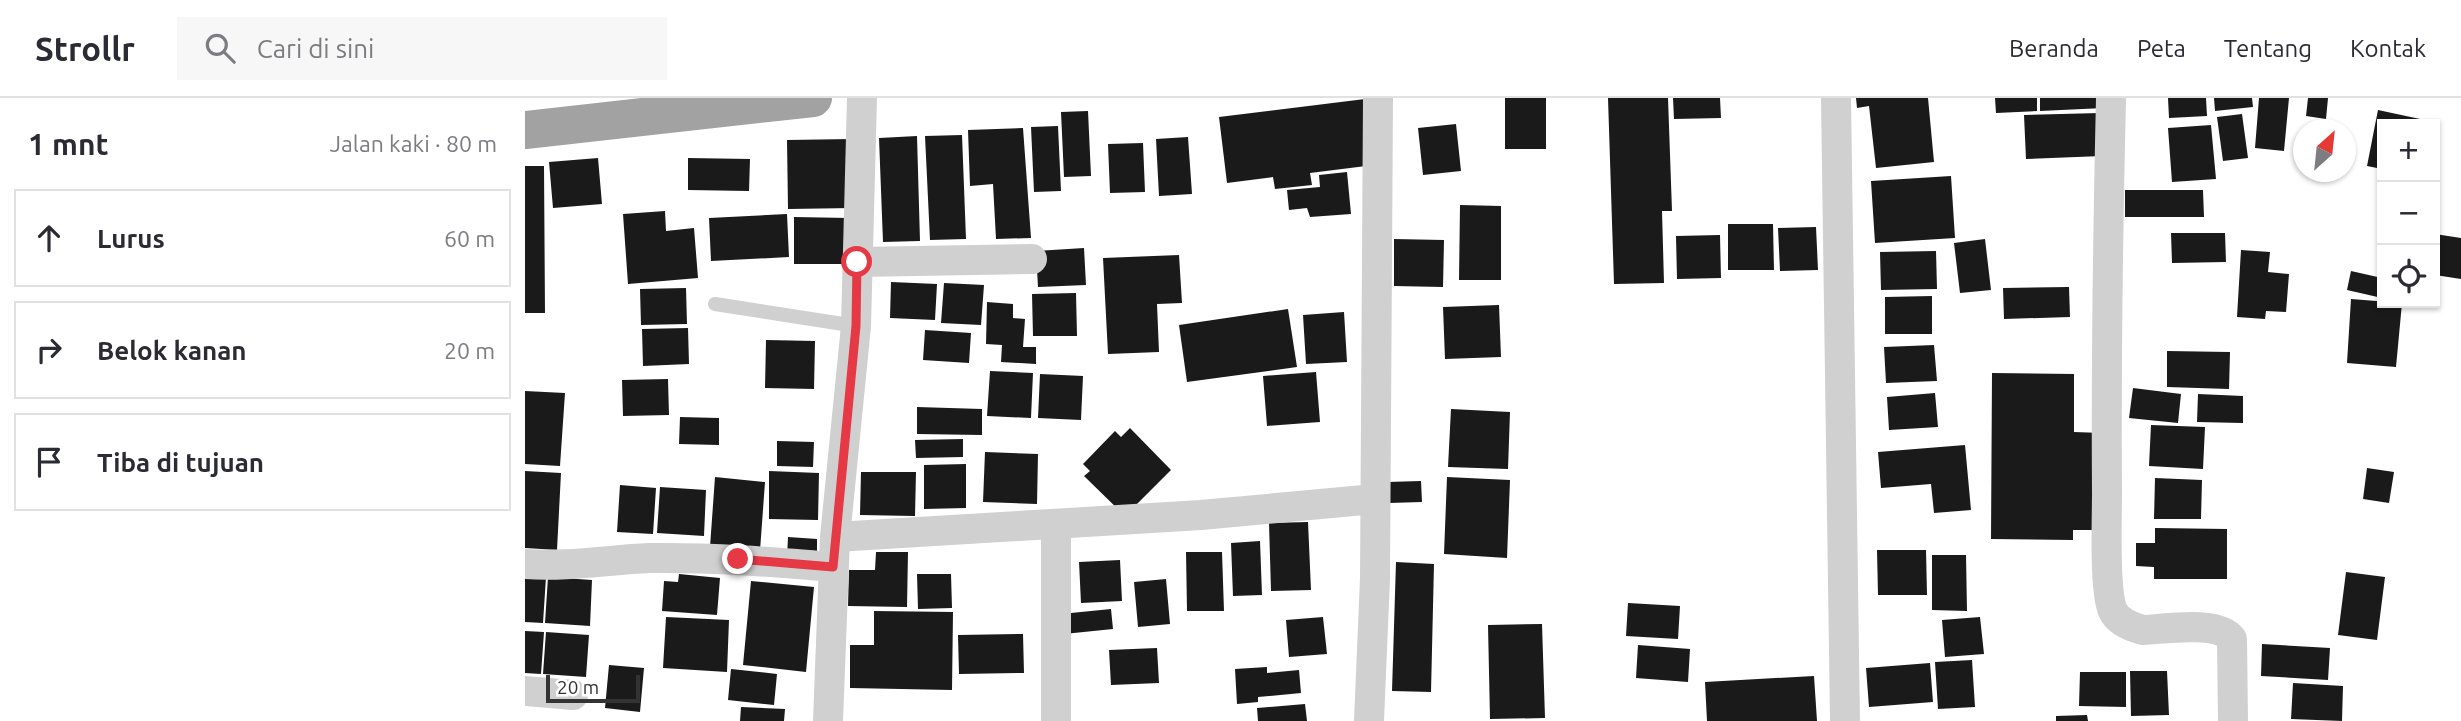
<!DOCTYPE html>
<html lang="id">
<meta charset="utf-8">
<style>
body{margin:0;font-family:Ubuntu,sans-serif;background:#f7f7f7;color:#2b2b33}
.controls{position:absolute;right:21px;top:21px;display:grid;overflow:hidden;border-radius:0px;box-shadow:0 2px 5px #0004}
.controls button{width:63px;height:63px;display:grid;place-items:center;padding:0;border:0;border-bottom:2px solid #e1e1e2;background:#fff;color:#2b2b33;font:35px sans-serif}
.compass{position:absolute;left:1768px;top:21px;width:63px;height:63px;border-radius:50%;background:#fff;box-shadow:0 2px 5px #0004;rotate:27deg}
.scale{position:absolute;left:21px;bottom:18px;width:94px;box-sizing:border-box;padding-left:7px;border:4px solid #333;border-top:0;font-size:19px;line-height:24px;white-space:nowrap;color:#333;-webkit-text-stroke:5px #fff;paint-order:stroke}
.stop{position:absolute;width:21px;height:21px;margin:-16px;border:5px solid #e63946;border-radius:50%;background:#fff}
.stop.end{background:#e63946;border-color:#fff;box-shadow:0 2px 7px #0008}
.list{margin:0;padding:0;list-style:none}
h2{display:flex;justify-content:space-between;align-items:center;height:91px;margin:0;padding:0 28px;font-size:30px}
h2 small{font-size:23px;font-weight:400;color:#7c7c81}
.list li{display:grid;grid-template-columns:46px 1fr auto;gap:21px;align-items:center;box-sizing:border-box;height:98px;margin:0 14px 14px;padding:0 14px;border:2px solid #e1e1e2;border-radius:0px}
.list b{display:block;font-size:26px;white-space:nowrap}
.list em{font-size:23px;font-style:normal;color:#7c7c81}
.icon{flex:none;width:38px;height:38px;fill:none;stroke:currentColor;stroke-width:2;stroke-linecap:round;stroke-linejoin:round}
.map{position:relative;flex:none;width:1936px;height:623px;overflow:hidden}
header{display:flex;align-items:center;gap:42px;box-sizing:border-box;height:98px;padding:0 35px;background:#fff;border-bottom:2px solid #e1e1e2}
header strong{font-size:33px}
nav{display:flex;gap:38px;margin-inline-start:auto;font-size:24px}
.search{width:490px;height:63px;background:#f7f7f7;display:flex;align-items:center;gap:18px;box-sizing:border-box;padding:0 24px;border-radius:0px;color:#7c7c81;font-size:26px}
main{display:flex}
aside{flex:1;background:#fff}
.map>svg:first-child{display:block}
.building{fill:#1a1a1a}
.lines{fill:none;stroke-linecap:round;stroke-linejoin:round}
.service{stroke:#d0d0d0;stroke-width:14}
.minor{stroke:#d0d0d0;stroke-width:30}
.trunk{stroke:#a2a2a2;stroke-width:38}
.route{stroke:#e63946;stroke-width:9}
</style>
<header>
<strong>Strollr</strong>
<div class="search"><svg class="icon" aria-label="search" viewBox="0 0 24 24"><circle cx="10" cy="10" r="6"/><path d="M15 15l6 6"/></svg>Cari di sini</div>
<nav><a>Beranda</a><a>Peta</a><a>Tentang</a><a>Kontak</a></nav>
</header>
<main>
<aside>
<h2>1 mnt<small>Jalan kaki · 80 m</small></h2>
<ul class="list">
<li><svg class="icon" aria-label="ahead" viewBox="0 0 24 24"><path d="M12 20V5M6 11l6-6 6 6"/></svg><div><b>Lurus</b></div><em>60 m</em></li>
<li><svg class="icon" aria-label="right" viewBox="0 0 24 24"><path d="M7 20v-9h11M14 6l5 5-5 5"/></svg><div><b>Belok kanan</b></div><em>20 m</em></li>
<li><svg class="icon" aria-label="arrive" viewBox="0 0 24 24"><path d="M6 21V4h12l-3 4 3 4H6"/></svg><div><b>Tiba di tujuan</b></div></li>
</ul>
</aside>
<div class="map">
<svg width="1936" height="623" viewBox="0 0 1936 623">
<rect width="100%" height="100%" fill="#fff"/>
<path class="building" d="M980,0H1021V51H980Z
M1083,0H1143L1147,113H1137L1139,185L1089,186Z
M1148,0H1195L1196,20L1149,21Z
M1331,0H1403L1409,64L1351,70L1344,8L1332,10Z
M1470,0H1512V13L1471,15Z
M1515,0H1579V10L1515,13Z
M1643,0H1681L1682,18L1644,20Z
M1689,0H1727L1728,9L1690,13Z
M1734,0H1764L1759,53L1730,50Z
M1783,0H1803L1801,21L1781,18Z
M840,1L849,67L785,75L787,87L750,91L748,79L702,85L694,19Z
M1853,12L1895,21L1894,26H1857V71L1842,68Z
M563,13L566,78L539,79L536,14Z
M1575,15L1577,58L1501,61L1499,17Z
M1717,16L1723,60L1698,63L1692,19Z
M931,26L936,73L898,77L893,30Z
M1686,27L1691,81L1647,84L1643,30Z
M533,28L536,93L509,94L506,29Z
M498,30L506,140L471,141L468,86L445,88L443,32Z
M437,37L441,141L405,142L400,38Z
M392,38L395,143L358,144L354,40Z
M663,39L667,96L634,98L631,41Z
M327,41L328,110L263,111L262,42Z
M618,45L620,94L585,95L583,46Z
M73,60L77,106L28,110L24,64Z
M163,60L225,61L224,93L163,92Z
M0,68H19L20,215H0Z
M822,74L826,116L785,119L782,110L764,112L762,92L795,89L794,77Z
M1426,78L1430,140L1350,145L1346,83Z
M1600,92H1678L1679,119H1600Z
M935,107L976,108V182H934Z
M140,113L141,133L169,130L173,180L103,186L98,116Z
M262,116L264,159L186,163L184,120Z
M269,119L324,120L323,166H269Z
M1203,126H1248L1249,172H1203Z
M1291,129L1293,172L1255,173L1253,130Z
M1646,135H1700L1701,164L1647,165Z
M1910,136L1936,140V181L1910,177Z
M1195,137L1196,180L1152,181L1151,138Z
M869,141L919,142L918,189L869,188Z
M1460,141L1466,192L1435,195L1429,145Z
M559,150L561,187L513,189L511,153Z
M1716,152L1745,154L1743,174L1764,176L1761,214L1741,213L1740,221L1712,219Z
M1411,153L1412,191L1356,192L1355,154Z
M654,157L657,205L632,206L634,254L583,256L578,160Z
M1826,173L1857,180V200L1822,192Z
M366,184L412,186L410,222L365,220Z
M419,185L459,187L456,227L416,225Z
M1544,189L1545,219L1479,221L1478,190Z
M161,190L162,226L116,227L115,191Z
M551,195L552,238H508L507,196Z
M1407,198V236H1360V199Z
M1826,201L1877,205L1871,269L1822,265Z
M462,204L488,206V220L500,221L498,249H511V266L476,264L477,247L461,246Z
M974,207L976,259L920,261L918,209Z
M763,211L772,269L662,284L654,227Z
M819,214L822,264L781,266L778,217Z
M163,230L164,266L118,268L117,231Z
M400,232L446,235L444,265L398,262Z
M241,242L290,243L289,291L240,290Z
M1409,247L1412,283L1361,285L1359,249Z
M1642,253L1705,254L1704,291L1642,289Z
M465,273L508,275L506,320L462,318Z
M791,274L795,324L742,328L738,278Z
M1467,275L1549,276V334L1577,335V432H1548V442L1466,441Z
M515,276L558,278L556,322L513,320Z
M143,281L144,317L98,318L97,282Z
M1608,290L1656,296L1653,325L1604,320Z
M0,293L40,295L35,368L0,366Z
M1410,295L1413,329L1364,332L1362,299Z
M1673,296L1718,298V325L1672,324Z
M392,309L457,311V337L392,336Z
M926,311L985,314L983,371L923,369Z
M155,319L194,320V347L154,346Z
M1626,327L1680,329L1678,371L1624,368Z
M605,330L646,372L600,418L559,378L565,373L558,366L590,333L596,339Z
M438,341V359L391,360L390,342Z
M252,343L289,344L288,369L252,368Z
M1440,347L1446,412L1409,415L1406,386L1356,390L1353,354Z
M460,354L513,356L512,406L458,404Z
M441,366V410L399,411V367Z
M1842,370L1869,374L1864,405L1838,401Z
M0,373L36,375L32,452L0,450Z
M244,373L294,375L293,422L244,421Z
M336,374H391L390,418L335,417Z
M190,379L240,384L235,453L185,449Z
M922,379L985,382L982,460L919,456Z
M1630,380L1677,382L1676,421H1629Z
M896,383L897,404L864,405L862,384Z
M95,387L131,390L128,436L92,434Z
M135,389L181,392L179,438L132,435Z
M783,424L786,492L746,493L744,425Z
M1630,430L1702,431V481H1629V469L1611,468V445H1630Z
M263,439L292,441V460L262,459Z
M735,443L737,497L708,498L706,445Z
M1352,452H1401L1402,497H1353Z
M351,454H383L382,509L323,508L324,472H350Z
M661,454H697L699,513H662Z
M1407,457H1441L1442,513L1407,512Z
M595,462L597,503L556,505L554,464Z
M871,464L909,466L906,594L867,593Z
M1821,474L1860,479L1852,542L1813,537Z
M154,476L195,480L192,517L137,513L139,483L153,484Z
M392,476H426L427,510L393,511Z
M0,478L21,479L18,525L0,524Z
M23,479L67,482L65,528L20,525Z
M641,481L645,526L613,529L609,484Z
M226,483L289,489L281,574L218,567Z
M1103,505L1155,508L1153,541L1101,538Z
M586,511L588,531L539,536L536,516Z
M349,513L428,514L427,592L325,590V547H349Z
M141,519L204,522L202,574L138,570Z
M798,519L802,556L764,559L761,522Z
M1455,519L1459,556L1420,559L1417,522Z
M1017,526L1020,620L965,621L963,527Z
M0,533L19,534L16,576L0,575Z
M21,534L64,537L61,579L18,576Z
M498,536L499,575L434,576L433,537Z
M1737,546L1805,550L1803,582L1736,578Z
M1113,547L1165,551L1163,584L1111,580Z
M632,550L634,585L586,587L584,552Z
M1447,562L1450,609L1413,611L1410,564Z
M1405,565L1408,604L1344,609L1341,570Z
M84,567L119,570L115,614L80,610Z
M742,569V575L774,572L776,595L733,599V604L712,606L710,571Z
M206,571L252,576L249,607L203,602Z
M1605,573H1642L1644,617L1606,618Z
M1555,574H1601V609L1554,608Z
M1289,578L1292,623H1182L1180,584Z
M1768,585L1818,588L1817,623L1766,621Z
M780,606L782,623H733L732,610Z
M216,609L260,611L259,623H215Z
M1562,617L1563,623H1531V618Z"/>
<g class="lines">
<path class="service" d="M190,206L331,228"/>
<path class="minor" d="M1311,0L1320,623
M1586,0C1583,132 1581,264 1582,396C1582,420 1579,494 1588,513C1593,524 1607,529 1618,532C1641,531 1693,522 1707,541L1708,623
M332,164L507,161
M531,426V623
M310,439L676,417L850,401
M0,466C41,469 83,462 124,460C186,459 247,464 308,469
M0,593L48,597
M303,623L310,439L331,228L337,0
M844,623L850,481L853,0"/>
<path class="trunk" d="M0,32L288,0"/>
</g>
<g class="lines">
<path class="route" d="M213,461L308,469L331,228L332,164"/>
</g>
</svg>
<div class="controls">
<button>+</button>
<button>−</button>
<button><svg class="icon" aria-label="locate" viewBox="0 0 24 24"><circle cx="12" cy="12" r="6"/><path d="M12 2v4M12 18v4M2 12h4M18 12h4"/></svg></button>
</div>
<svg class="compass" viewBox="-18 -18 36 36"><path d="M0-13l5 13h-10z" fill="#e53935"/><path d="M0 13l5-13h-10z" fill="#7c7c81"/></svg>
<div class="scale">20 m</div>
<div class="stop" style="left:332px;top:164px"></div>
<div class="stop end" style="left:213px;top:461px"></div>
</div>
</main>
